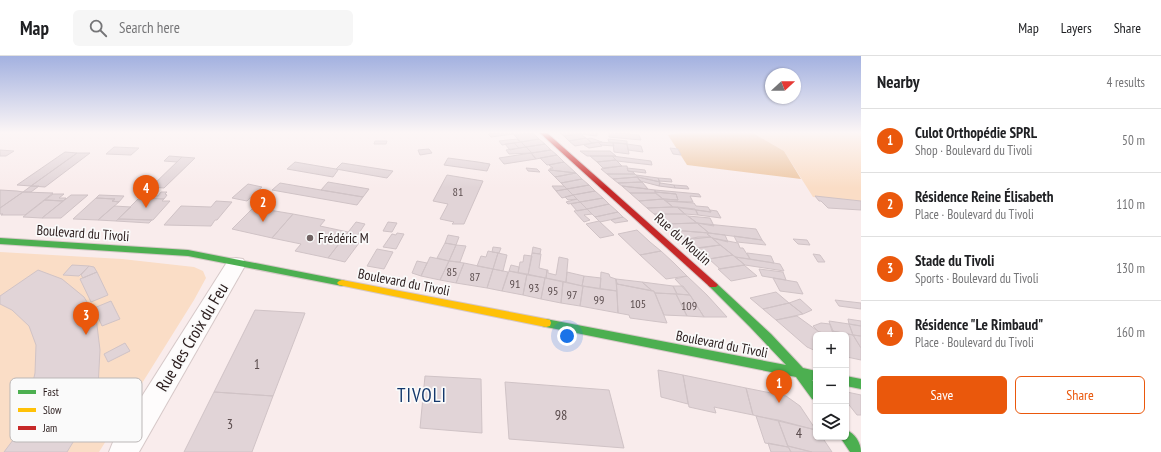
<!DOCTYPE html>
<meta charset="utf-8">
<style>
body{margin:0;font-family:"PT Sans Narrow",sans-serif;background:#f6f6f6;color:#202124}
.controls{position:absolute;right:12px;bottom:12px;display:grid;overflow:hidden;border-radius:6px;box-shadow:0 1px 3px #0004}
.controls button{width:36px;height:36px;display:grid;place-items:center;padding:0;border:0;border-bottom:1px solid #e0e0e0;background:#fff;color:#202124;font:20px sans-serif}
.compass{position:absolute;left:765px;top:12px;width:36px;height:36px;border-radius:50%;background:#fff;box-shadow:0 1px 3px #0004;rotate:69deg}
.you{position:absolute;left:567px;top:280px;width:14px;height:14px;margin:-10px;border:3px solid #fff;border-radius:50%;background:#1a73e8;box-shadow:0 0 0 6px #1a73e833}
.badge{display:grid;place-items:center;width:26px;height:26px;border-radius:50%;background:#ea580c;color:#fff;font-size:13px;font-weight:700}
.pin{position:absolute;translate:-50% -33px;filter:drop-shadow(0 1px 2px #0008)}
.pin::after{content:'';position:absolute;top:21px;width:14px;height:12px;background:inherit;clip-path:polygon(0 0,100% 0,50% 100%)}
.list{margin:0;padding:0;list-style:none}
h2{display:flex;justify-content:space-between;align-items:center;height:52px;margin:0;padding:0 16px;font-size:17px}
h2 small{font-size:13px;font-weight:400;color:#757577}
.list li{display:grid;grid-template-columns:26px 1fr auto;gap:12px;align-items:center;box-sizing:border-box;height:64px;padding:0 16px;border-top:1px solid #e0e0e0}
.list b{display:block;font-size:15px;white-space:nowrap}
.list p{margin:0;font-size:13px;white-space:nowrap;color:#757577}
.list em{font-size:13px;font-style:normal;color:#757577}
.actions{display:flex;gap:8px;padding:12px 16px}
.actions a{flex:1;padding:9px 0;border:1px solid #ea580c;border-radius:6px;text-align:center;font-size:14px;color:#ea580c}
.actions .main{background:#ea580c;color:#fff}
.icon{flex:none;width:22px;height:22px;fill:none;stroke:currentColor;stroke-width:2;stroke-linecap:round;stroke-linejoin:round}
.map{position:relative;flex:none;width:861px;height:396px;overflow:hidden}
header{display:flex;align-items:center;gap:24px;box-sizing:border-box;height:56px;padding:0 20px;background:#fff;border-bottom:1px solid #e0e0e0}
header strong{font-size:19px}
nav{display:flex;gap:22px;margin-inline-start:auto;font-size:14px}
.search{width:280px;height:36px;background:#f6f6f6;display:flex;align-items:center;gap:10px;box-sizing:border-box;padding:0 14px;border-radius:6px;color:#757577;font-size:15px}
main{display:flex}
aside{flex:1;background:#fff}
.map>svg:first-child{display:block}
.green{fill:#faddc6}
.forest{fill:#edc6a2}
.building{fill:#e1d4d7;stroke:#d0c3c6}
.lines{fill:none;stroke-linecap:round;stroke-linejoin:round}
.street-casing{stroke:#d6c8c8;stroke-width:2}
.fast-casing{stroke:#d6c8c8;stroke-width:2}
.slow-casing{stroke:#d6c8c8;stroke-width:2}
.jam-casing{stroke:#d6c8c8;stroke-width:2}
.street{fill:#fefcfc;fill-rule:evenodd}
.fast{fill:#4caf50;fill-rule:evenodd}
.slow{fill:#ffc107;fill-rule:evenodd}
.jam{fill:#c62828;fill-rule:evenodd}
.poi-dot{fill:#726464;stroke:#fafafa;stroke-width:1.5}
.labels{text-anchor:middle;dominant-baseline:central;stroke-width:3.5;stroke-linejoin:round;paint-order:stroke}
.number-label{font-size:12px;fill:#5a4c4d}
.street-label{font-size:14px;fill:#291b1b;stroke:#fafafa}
.poi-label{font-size:14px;fill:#291b1b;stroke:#fafafa;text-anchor:start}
.near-number-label{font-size:14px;fill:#5a4c4d}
.near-street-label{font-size:17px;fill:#291b1b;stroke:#fafafa}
.near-quarter-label{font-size:19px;letter-spacing:1px;fill:#14386c;stroke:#fafafa}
.key{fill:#fafafa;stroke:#bbb7b7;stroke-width:1}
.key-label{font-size:11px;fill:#291b1b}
</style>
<header>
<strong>Map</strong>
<div class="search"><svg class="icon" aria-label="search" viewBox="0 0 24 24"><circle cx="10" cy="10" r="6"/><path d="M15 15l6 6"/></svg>Search here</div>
<nav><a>Map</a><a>Layers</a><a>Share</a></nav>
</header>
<main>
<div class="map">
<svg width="861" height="396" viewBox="0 0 861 396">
<rect width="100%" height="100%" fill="#f9ecec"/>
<path class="green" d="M751,76H861V145L813,141L784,95Z
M0,196L122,203L194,211L203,215L206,222L194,244L99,396H0Z"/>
<path class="forest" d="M686,76H751L784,95L801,123L687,109L668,79Z"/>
<path class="building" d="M511,76H532L534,78L514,79Z
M511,76L513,78L491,81L488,78Z
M559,76H579L580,78L564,80Z
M579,76H597V80L581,78Z
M609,76L639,79L641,84L609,81Z
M524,78H534L539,83L521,86L514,79Z
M580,78L586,82L569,85L564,80Z
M586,82L592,87L575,90L569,85Z
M591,82L602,86L592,87L587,83Z
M517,83L520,86L502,89L499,85Z
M539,83L545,88L526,91L521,86Z
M608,83L627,85V88L609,86Z
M375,85H387L386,88H374Z
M521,86L526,91L519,92L514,87Z
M598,86L613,87L614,90L601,89Z
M598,86L602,90L589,92L584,89Z
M514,87L519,92L510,94L505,88Z
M613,87L627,88L629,98L614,96Z
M545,88L551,94L532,97L526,91Z
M627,88L641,90L643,96L628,94Z
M114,91L139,92L131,99L106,98Z
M526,91L532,97L509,98L506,94Z
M670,92L678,93L681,99L673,98Z
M429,93L432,97L420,99L418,94Z
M0,94L14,95L6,100H0Z
M551,94L557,99L536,103L531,97Z
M580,95H610L616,100H587Z
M65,96L77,97L31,130L17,129Z
M77,97H90L45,131L31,130Z
M531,97L536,103L504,108L499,102Z
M557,99L564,106L547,109L540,102Z
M169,100L182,101L177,106L164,105Z
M590,100H612L616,104L597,106Z
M612,100L651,105L652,109L617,105Z
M182,101L195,102L164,132L151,131Z
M448,102L478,106L490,108L487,115L444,109Z
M616,104L622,110L603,112L597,106Z
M295,106L336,113L338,114L333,121L287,113Z
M564,106L576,117L550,114V112H553L549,109Z
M342,107L393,115L387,122L336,113Z
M622,110H627L628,115L633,116L635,118H607L601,113Z
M526,112L537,113L540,116L528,115Z
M627,112L645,114L646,117L628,115Z
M548,114H550L576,117L555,121Z
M576,117L582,123L561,127L555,121Z
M607,118H635L638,121L613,123Z
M447,119L483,125L464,168H452L454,166L440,163L448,148L433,145Z
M636,119L658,122L660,126L638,121Z
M637,121H638L660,126L659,130L640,125Z
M637,121L642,126L618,127L613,123Z
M658,122L671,123L672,126L659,125Z
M582,123L589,129L567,133L561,127Z
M328,126L369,133L363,141L321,134Z
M642,126L648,133L622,130L618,127Z
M280,127L321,134L363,141L357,149L272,134Z
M660,127L674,129L675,132L659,130Z
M248,128L262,131L247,145L232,142Z
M589,129L595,135L573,139L567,133Z
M674,129L687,130L689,133L675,132Z
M31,130H39L31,136H23Z
M552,130H564L567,133L556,135Z
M622,130L655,134V137H630Z
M567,133L573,139L562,142L556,135Z
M0,134L17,135L23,136L0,152Z
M655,134L699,138L701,141L690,140L693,146L666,145L663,143L678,144L676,138L655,136Z
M595,135L603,142L580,146L573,139Z
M23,136L53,137L25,159H1L3,158H0V152Z
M161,136H167L165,138L167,139L164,143L146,142L149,139L158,140Z
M655,136L676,138L678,144L663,143Z
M630,137H655L663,143L639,145Z
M53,138H64L59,142H66L63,145L45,144Z
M71,139H88L61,162H42Z
M99,139L124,140L119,146L112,145L115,143L96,142Z
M268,139L274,140L260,152L256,151Z
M573,139L577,143L568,144L565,141Z
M815,140L861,145V154L828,152L821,145H819Z
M96,142L115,143L112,145L119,146L98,164L73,163Z
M146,142L164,143L162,145H170L153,164L118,163L138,143L144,144Z
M603,142L609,148L587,153L580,146Z
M577,143L580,146L568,148L566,146Z
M663,143L673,151L647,152L639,145Z
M45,144L63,145L42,162L23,161Z
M216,145L232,146L217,164H215L211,170L164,169L181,150L211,151Z
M666,145L694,147L696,150L708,151L711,156L673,151Z
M580,146L587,153L577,155L571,148Z
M609,148L618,156L595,161L587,153Z
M114,150L131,151L116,165L98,164Z
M254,151L257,152L293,158L272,182L232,173Z
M673,151H677L685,158H654L647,152Z
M677,151L695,153L698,159L685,158Z
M587,153L592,158L584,159L590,164L584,166L574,155Z
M696,154L711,156L710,154L717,155L721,162L698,159Z
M618,156L623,161L600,166L595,161Z
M293,158L325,164L320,170L348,176L328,202L295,195L301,188L272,182Z
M654,158H685L697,167L666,168Z
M688,160L710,162L714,170L697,167Z
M623,161L628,165L615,167L611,164Z
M118,163L152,164L149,167L116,165Z
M599,165L600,166L614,179L600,182L586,168Z
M356,166L365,168L353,186L342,184Z
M388,166L397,167L392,176L383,175Z
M697,167L756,173L762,184L709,177Z
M697,167L709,177L672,174L666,168Z
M637,174L650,186L661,195L640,199L618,178Z
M672,174L709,177L707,178L711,181L684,184Z
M397,177L404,178L396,193L383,191L392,178L396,179Z
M709,177L725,179L728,186L712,182L707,178Z
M448,179L459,181L456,189L445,187Z
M734,180L762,184L766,189L737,186Z
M698,181H711L720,189L694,193L684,184Z
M712,182L738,187L740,192H743L750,203L735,201Z
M793,183L807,184L810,189L798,188Z
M342,184L359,187L345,206L328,202Z
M445,187L456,189L449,205L437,202Z
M456,189L466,190L460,206L449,205Z
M720,189L733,199L709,203L696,192Z
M493,191L501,192L499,197L492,196Z
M533,191L541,193L540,198L532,197Z
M377,193L393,196L384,213L367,210Z
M488,195L498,197L493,213L477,210L481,200L486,201Z
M661,195L674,207L687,220L666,223L640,199Z
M498,197L507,199L503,215L493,213Z
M532,197L541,198L539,212L547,214L546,222L528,219Z
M747,197L771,200L774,207L750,203Z
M813,198L820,199L825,206H818Z
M524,199L532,200L528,219L518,217L520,206H523Z
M733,199L745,209L720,213L709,203Z
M430,201L449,205L440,224L421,220Z
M559,201L568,203L566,226L546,222L547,214H548V217L556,219Z
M735,201L780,208L784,215L745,209Z
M417,205L427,207L421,220L412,217Z
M449,205L464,207L456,227L440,224Z
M464,207L493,213L487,232L456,227Z
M72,209L89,210L79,220L63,219Z
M511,209L519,211L518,217L509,215Z
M744,209L757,220L731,225L718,213Z
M89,210L94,211L97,216L83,222L81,219Z
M493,213L508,216L502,235L487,232Z
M759,213L783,216L786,224L762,220Z
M38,214L62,223L84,241L96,261L100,294L98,331L89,354L111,323L127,324L95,371L83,370L67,396H4L13,384L27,352L35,317L36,289L29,270L12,254L0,248V240Z
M509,215L527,218L523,239L502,235Z
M97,216L108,239L91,246L80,223Z
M567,216L584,220L582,230L566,226Z
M601,216L609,218L610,221L616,223L617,235L600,233Z
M527,218L545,222L541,243L523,239Z
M584,220L601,222L600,233L582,230Z
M687,220L707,239L727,261H704L690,239L675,223Z
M545,222L563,226L561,247L541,243Z
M773,222L797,226L803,238L780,235Z
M616,223L617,228L654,235L667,267L630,262L629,259L618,257Z
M616,223L642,226L652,235L617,228Z
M563,226L583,230L580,250L561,247Z
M642,226L673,230L677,238L655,237Z
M583,230L617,235L618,257L580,250Z
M673,230H683L690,239L677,238Z
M776,236L789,247L763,253L750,242Z
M655,237L676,238L687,260L664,259Z
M676,238L690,239L704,261L687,260Z
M800,243L812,254L803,258L789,247Z
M835,244L861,247V253L839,250Z
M111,245L120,263L102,270L94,252Z
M789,247L803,258L776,264L763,253Z
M255,254L305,257L273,340L214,336Z
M797,260L819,276L832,279H816V295L807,291L776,264Z
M848,263L861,265V270L849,268Z
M829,265L849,268L853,279L832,275Z
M821,267L830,268L835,279L819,276L813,270Z
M849,268L861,270V280L853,279Z
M832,275L853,279L861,292V304L847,301L846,279H835Z
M853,279L861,280V292Z
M125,287L130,295L108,306L104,298Z
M658,314L683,319L688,348L661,341Z
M683,319L746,332L753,359L714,351L716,357L689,351Z
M425,320L481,323L482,377L420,372Z
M505,326L609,334L624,392L509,383Z
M746,332L786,340L800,350L816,374L753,359Z
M214,336L273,340L252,396H184Z
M847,336L861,339V359H857L846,345Z
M756,360L778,364L788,391L765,387Z
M778,364L816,374V381H822L832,396H812L788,390Z
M768,387L788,391L791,396H771Z
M788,390L812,396H791Z"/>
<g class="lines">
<defs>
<path id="street" d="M236,202L243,203L246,208L139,396H109L113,386L229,203Z"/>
<path id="fast" d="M0,182L188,194L342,224L345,225L347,227L345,229L342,230L188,200L0,188Z
M713,226L716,227L771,278L803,312L816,315V325L812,324L816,329V344L812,343L796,321L546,271L542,270L541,267L542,264L546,263L786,309L750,271L708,229L710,227Z
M846,320L861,323V333L846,330Z
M846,374C855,377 861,387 861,396H850L840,381H846Z"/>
<path id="slow" d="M342,224L546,263L550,264L551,267L550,270L546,271L339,229L337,227L339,225Z"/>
<path id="jam" d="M539,76H546L716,227L718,229L716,231H710Z"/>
</defs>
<use href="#street" class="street-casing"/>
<use href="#fast" class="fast-casing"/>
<use href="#slow" class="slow-casing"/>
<use href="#jam" class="jam-casing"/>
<use href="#street" class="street"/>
<use href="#fast" class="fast"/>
<use href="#slow" class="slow"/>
<use href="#jam" class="jam"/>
</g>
<linearGradient id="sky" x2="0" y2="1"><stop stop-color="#a3b1e0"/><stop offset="0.58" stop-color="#fcf6f6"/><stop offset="1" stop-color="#fcf6f6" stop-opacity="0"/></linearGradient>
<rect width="861" height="132" fill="url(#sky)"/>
<circle class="poi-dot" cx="310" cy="182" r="4"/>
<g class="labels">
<g class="number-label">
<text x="458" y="135">81</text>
<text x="452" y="215">85</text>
<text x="475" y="220">87</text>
<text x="515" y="227">91</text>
<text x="534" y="231">93</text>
<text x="553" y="234">95</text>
<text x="572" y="238">97</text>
<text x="599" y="243">99</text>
<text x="638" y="247">105</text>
<text x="689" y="249">109</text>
</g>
<g class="street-label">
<text transform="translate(83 177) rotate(4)">Boulevard du Tivoli</text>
<text transform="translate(683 183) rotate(42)">Rue du Moulin</text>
<text transform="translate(404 226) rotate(11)">Boulevard du Tivoli</text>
<text transform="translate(722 288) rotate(11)">Boulevard du Tivoli</text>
</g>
<g class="poi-label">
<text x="318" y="182">Frédéric M</text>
</g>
<g class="near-number-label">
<text x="257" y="308">1</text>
<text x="561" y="359">98</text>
<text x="230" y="368">3</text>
<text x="799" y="377">4</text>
</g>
<g class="near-street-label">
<text transform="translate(192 281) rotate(-59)">Rue des Croix du Feu</text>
</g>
<g class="near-quarter-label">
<text x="422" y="339">TIVOLI</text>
</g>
</g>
<rect x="10" y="322" width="132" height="64" rx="6" class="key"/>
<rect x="18" y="334" width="18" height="4" fill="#4caf50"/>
<rect x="18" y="352" width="18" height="4" fill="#ffc107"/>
<rect x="18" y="370" width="18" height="4" fill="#c62828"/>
<g class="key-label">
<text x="43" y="340">Fast</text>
<text x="43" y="358">Slow</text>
<text x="43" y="376">Jam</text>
</g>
</svg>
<div class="controls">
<button>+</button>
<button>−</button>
<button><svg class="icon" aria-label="layers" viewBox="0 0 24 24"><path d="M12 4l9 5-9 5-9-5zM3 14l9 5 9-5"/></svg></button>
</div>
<svg class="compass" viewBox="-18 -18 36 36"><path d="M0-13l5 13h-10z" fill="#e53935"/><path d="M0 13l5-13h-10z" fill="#757577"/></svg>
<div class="you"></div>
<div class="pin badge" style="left:779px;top:347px">1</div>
<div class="pin badge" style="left:263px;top:166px">2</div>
<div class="pin badge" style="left:86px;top:279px">3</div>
<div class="pin badge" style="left:146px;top:152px">4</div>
</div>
<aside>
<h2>Nearby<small>4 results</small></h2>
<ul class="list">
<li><span class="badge">1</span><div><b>Culot Orthopédie SPRL</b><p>Shop · Boulevard du Tivoli</p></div><em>50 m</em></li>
<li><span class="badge">2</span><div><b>Résidence Reine Élisabeth</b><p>Place · Boulevard du Tivoli</p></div><em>110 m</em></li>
<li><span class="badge">3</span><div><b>Stade du Tivoli</b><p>Sports · Boulevard du Tivoli</p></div><em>130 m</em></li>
<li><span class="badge">4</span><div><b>Résidence &quot;Le Rimbaud&quot;</b><p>Place · Boulevard du Tivoli</p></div><em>160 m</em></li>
</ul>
<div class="actions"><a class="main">Save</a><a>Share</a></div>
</aside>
</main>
